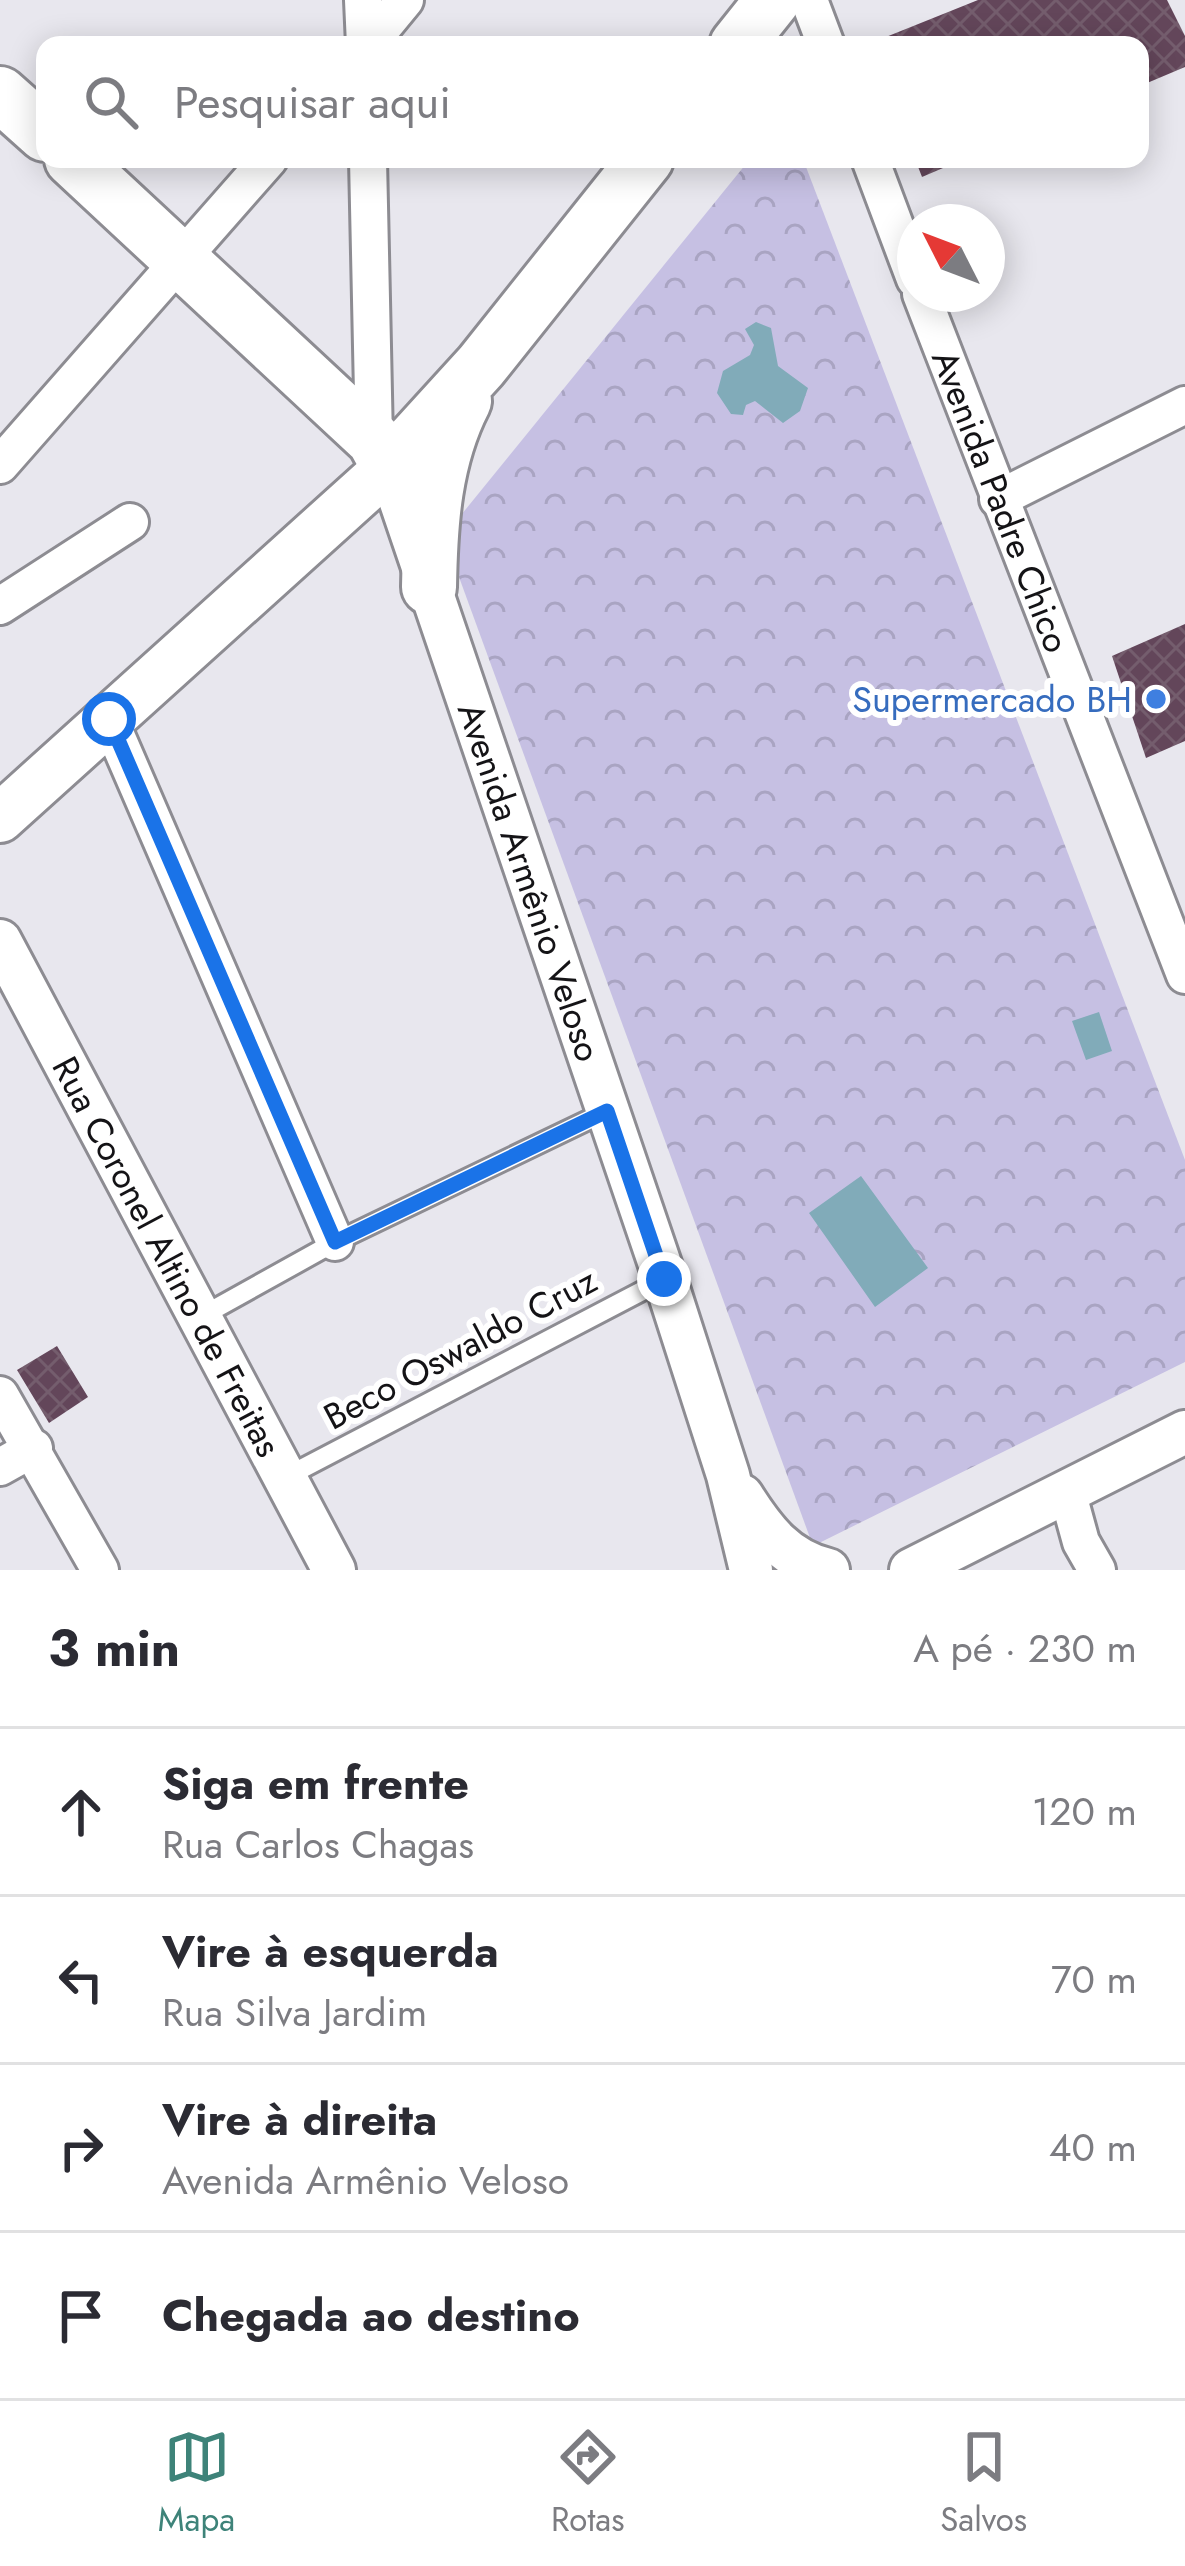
<!DOCTYPE html>
<html lang="pt">
<meta charset="utf-8">
<style>
body{margin:0;font-family:Jost,sans-serif;background:#f2f2f3;color:#2b2b33}
.compass{position:absolute;left:897px;top:204px;width:108px;height:108px;border-radius:50%;background:#fff;box-shadow:0 6px 30px #0003;rotate:312deg}
.stop{position:absolute;width:36px;height:36px;margin:-27px;border:9px solid #1a73e8;border-radius:50%;background:#fff}
.stop.end{background:#1a73e8;border-color:#fff;box-shadow:0 3px 12px #0008}
.list{margin:0;padding:0;list-style:none}
h2{display:flex;justify-content:space-between;align-items:center;height:156px;margin:0;padding:0 48px;font-size:51px}
h2 small{font-size:39px;font-weight:400;color:#7c7c81}
.list li{display:grid;grid-template-columns:78px 1fr auto;gap:36px;align-items:center;box-sizing:border-box;height:168px;padding:0 48px;border-top:3px solid #e1e1e2}
.list b{display:block;font-size:45px;white-space:nowrap}
.list p{margin:0;font-size:39px;white-space:nowrap;color:#7c7c81}
.list em{font-size:39px;font-style:normal;color:#7c7c81}
.icon{flex:none;width:66px;height:66px;fill:none;stroke:currentColor;stroke-width:2;stroke-linecap:round;stroke-linejoin:round}
.map{position:relative;flex:none;width:1185px;height:1570px;overflow:hidden}
.search{position:absolute;background:#fff;box-shadow:0 6px 30px #0003;left:36px;right:36px;top:36px;height:132px;display:flex;align-items:center;gap:30px;box-sizing:border-box;padding:0 42px;border-radius:24px;color:#7c7c81;font-size:45px}
.sheet{height:828px;background:#fff}
nav{display:flex;justify-content:space-around;align-items:center;box-sizing:border-box;height:168px;border-top:3px solid #e1e1e2;background:#fff;font-size:33px;color:#7c7c81}
nav a{display:grid;justify-items:center;gap:6px}
nav .on{color:#3e8379}
.map>svg:first-child{display:block}
.park{fill:url(#park-crowns)}
.water{fill:#81abb9}
.building{fill:url(#building-cross-hatch)}
.lines{fill:none;stroke-linecap:round;stroke-linejoin:round}
.service-casing{stroke:#8d8c92;stroke-width:24}
.minor-casing{stroke:#8d8c92;stroke-width:42}
.tertiary-casing{stroke:#8d8c92;stroke-width:48}
.secondary-casing{stroke:#8d8c92;stroke-width:54}
.primary-casing{stroke:#8d8c92;stroke-width:60}
.service{stroke:#fff;stroke-width:18}
.minor{stroke:#fff;stroke-width:36}
.tertiary{stroke:#fff;stroke-width:42}
.secondary{stroke:#fff;stroke-width:48}
.primary{stroke:#fff;stroke-width:54}
.route{stroke:#1a73e8;stroke-width:15}
.shop-dot{fill:#3f7fe0;stroke:#fff;stroke-width:4.5}
.labels{text-anchor:middle;dominant-baseline:central;stroke-width:12;stroke-linejoin:round;paint-order:stroke}
.street-label{font-size:36px;fill:#141316;stroke:#fff}
.shop-label{font-size:36px;fill:#366cbe;stroke:#fff;text-anchor:end}
</style>
<div class="map">
<svg width="1185" height="1570" viewBox="0 0 1185 1570">
<defs>
<pattern id="park-crowns" width="20" height="18" patternUnits="userSpaceOnUse" patternTransform="scale(3)"><rect width="20" height="18" fill="#c6c0e3"/><path d="M2 6a3 3 0 1 1 6 0M12 15a3 3 0 1 1 6 0" fill="none" stroke="#a9a4c2"/></pattern>
<pattern id="building-cross-hatch" width="8" height="8" patternUnits="userSpaceOnUse" patternTransform="scale(3)"><rect width="8" height="8" fill="#63465a"/><path d="M0 0l8 8M0 8l8-8" fill="none" stroke="#745d6d"/></pattern>
</defs>
<rect width="100%" height="100%" fill="#e8e7ee"/>
<path class="park" d="M750,159H803L1185,1160V1362L813,1546L444,536Z"/>
<path class="water" d="M756,322L771,328L778,366L808,388L800,411L783,423L755,401L746,405L743,415L731,414L717,393L723,371L750,355L754,345L745,329Z
M1099,1012L1112,1051L1086,1060L1072,1021Z
M861,1176L928,1268L875,1307L809,1213Z"/>
<path class="building" d="M978,0H1167L1185,36V67L1140,86V45H866Z
M915,159H964L922,177Z
M1185,624V741L1146,758L1112,656Z
M57,1346L88,1397L49,1423L17,1370Z"/>
<g class="lines">
<defs>
<path id="service" d="M202,1316L335,1242L607,1111
M286,1477L665,1279"/>
<g id="minor">
<path d="M363,0L365,45"/>
<path d="M809,0L826,45"/>
<path d="M368,45L405,0"/>
<path d="M368,159L374,440"/>
<path d="M870,159L915,279"/>
<path id="s1" d="M921,294L1185,975"/>
<path d="M0,465L269,159"/>
<path d="M998,499L1185,405"/>
<path d="M0,606L130,522"/>
<path d="M109,719L335,1242"/>
<path d="M0,1395L100,1570"/>
<path d="M0,1467L34,1448"/>
<path d="M1067,1491L1081,1542L1097,1570"/>
</g>
<g id="tertiary">
<path id="s2" d="M389,467L665,1279L728,1475L751,1570"/>
<path id="s3" d="M0,941L334,1570"/>
<path d="M742,1496C764,1531 786,1560 828,1570"/>
<path d="M911,1570L1185,1432"/>
</g>
<path id="secondary" d="M0,818L389,467"/>
<path id="primary" d="M737,45L773,0
M0,94L45,134
M72,159L374,440L389,467L481,366L646,159
M429,587C430,523 434,459 464,401"/>
</defs>
<use href="#service" class="service-casing"/>
<use href="#minor" class="minor-casing"/>
<use href="#tertiary" class="tertiary-casing"/>
<use href="#secondary" class="secondary-casing"/>
<use href="#primary" class="primary-casing"/>
<use href="#service" class="service"/>
<use href="#minor" class="minor"/>
<use href="#tertiary" class="tertiary"/>
<use href="#secondary" class="secondary"/>
<use href="#primary" class="primary"/>
</g>
<g class="lines">
<path class="route" d="M109,719L335,1242L607,1111L664,1279"/>
</g>
<circle class="shop-dot" cx="1156" cy="699" r="12"/>
<g class="labels">
<g class="street-label">
<text stroke="none"><textPath href="#s1" startOffset="222">Avenida Padre Chico</textPath></text>
<text stroke="none"><textPath href="#s2" startOffset="438">Avenida Armênio Veloso</textPath></text>
<text stroke="none"><textPath href="#s3" startOffset="357">Rua Coronel Altino de Freitas</textPath></text>
<text transform="translate(460 1348) rotate(-28)">Beco Oswaldo Cruz</text>
</g>
<g class="shop-label">
<text x="1132" y="699">Supermercado BH</text>
</g>
</g>
</svg>
<svg class="compass" viewBox="-18 -18 36 36"><path d="M0-13l5 13h-10z" fill="#e53935"/><path d="M0 13l5-13h-10z" fill="#7c7c81"/></svg>
<div class="stop" style="left:109px;top:719px"></div>
<div class="stop end" style="left:664px;top:1279px"></div>
<div class="search"><svg class="icon" aria-label="search" viewBox="0 0 24 24"><circle cx="10" cy="10" r="6"/><path d="M15 15l6 6"/></svg>Pesquisar aqui</div>
</div>
<section class="sheet">
<h2>3 min<small>A pé · 230 m</small></h2>
<ul class="list">
<li><svg class="icon" aria-label="ahead" viewBox="0 0 24 24"><path d="M12 20V5M6 11l6-6 6 6"/></svg><div><b>Siga em frente</b><p>Rua Carlos Chagas</p></div><em>120 m</em></li>
<li><svg class="icon" aria-label="left" viewBox="0 0 24 24"><path d="M17 20v-9H6M10 6l-5 5 5 5"/></svg><div><b>Vire à esquerda</b><p>Rua Silva Jardim</p></div><em>70 m</em></li>
<li><svg class="icon" aria-label="right" viewBox="0 0 24 24"><path d="M7 20v-9h11M14 6l5 5-5 5"/></svg><div><b>Vire à direita</b><p>Avenida Armênio Veloso</p></div><em>40 m</em></li>
<li><svg class="icon" aria-label="arrive" viewBox="0 0 24 24"><path d="M6 21V4h12l-3 4 3 4H6"/></svg><div><b>Chegada ao destino</b></div></li>
</ul>
</section>
<nav>
<a class="on"><svg class="icon" aria-label="map" viewBox="0 0 24 24"><path d="M3 6l6-2 6 2 6-2v14l-6 2-6-2-6 2zM9 4v14M15 6v14"/></svg>Mapa</a>
<a><svg class="icon" aria-label="directions" viewBox="0 0 24 24"><path d="M12 3l9 9-9 9-9-9zM9 14v-3h6M13 9l2 2-2 2"/></svg>Rotas</a>
<a><svg class="icon" aria-label="saved" viewBox="0 0 24 24"><path d="M7 4h10v16l-5-4-5 4z"/></svg>Salvos</a>
</nav>
